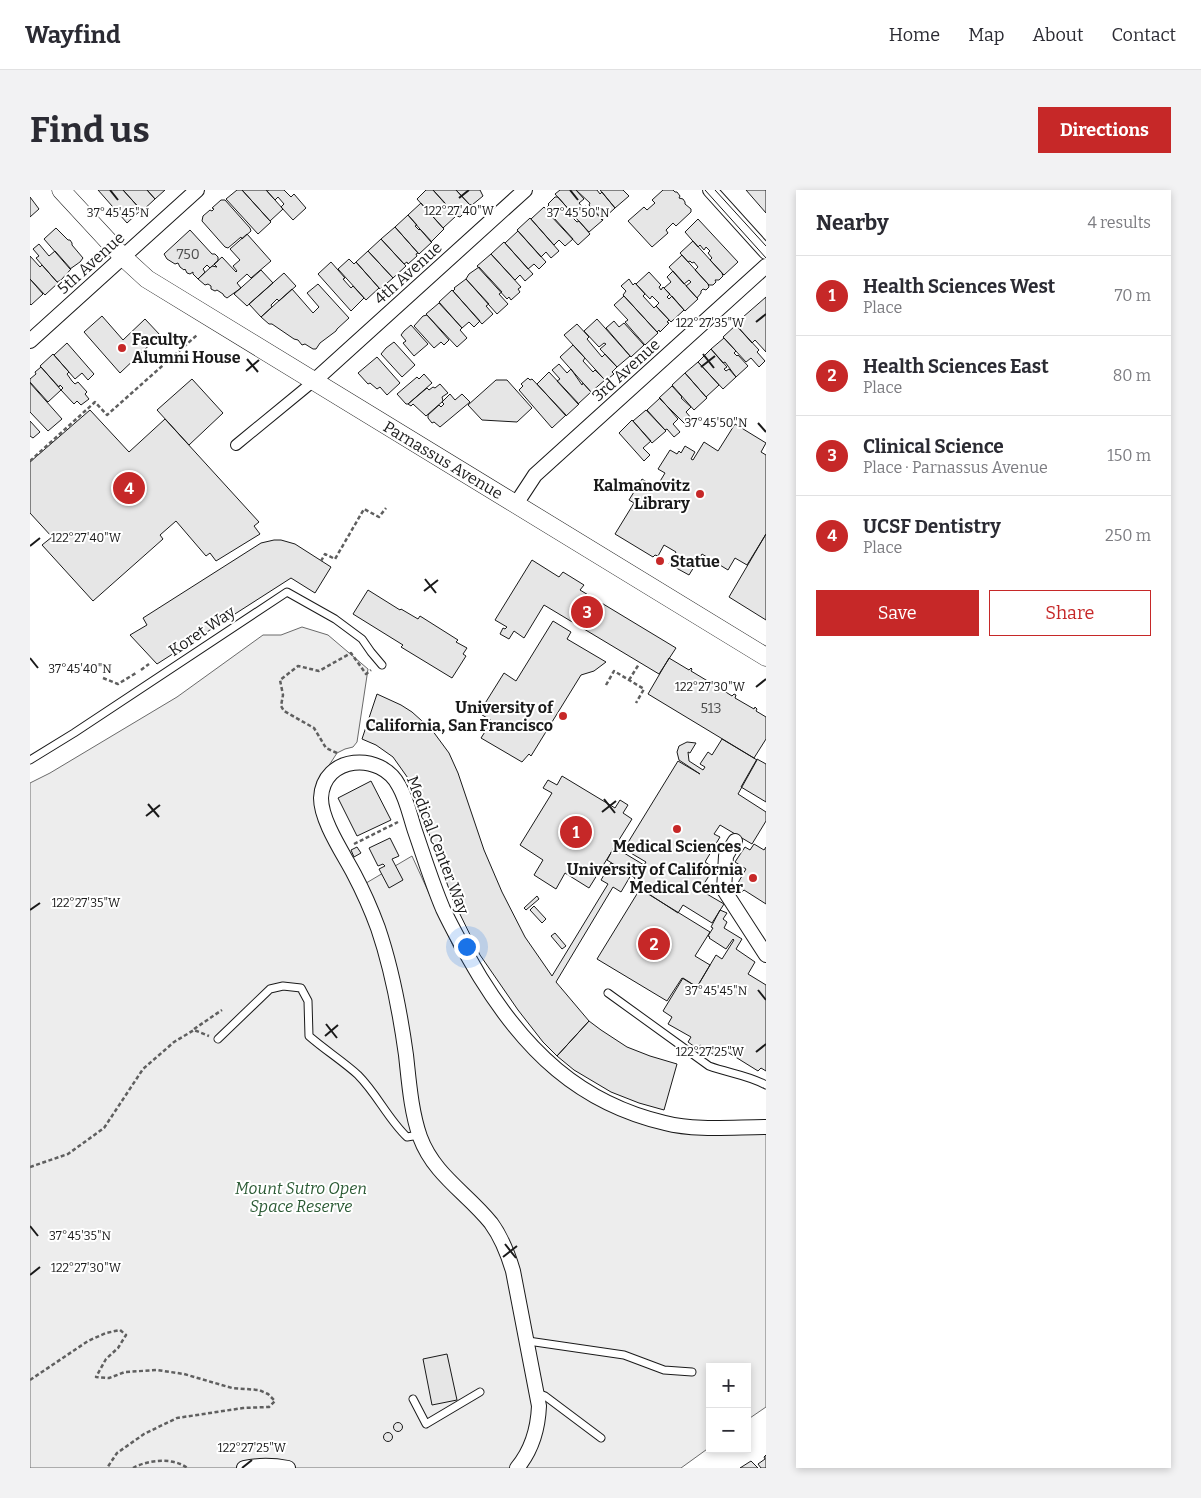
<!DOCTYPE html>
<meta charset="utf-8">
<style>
body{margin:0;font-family:Bitter,serif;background:#f2f2f3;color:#2b2b33}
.controls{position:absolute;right:15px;bottom:15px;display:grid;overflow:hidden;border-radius:0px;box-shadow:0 2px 8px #0003}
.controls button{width:45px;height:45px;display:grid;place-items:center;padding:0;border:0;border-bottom:1px solid #e1e1e2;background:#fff;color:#2b2b33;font:25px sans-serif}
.you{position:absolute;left:436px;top:756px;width:18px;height:18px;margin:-12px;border:4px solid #fff;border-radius:50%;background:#1a73e8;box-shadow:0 0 0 8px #1a73e833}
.badge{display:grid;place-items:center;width:32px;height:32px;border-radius:50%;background:#c62828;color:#fff;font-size:16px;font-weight:700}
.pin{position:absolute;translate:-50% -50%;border:2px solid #fff;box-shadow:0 1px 5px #0006}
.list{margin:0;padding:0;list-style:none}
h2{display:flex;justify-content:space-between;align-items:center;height:65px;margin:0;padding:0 20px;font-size:21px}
h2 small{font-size:16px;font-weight:400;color:#7c7c81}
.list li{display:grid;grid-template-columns:32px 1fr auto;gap:15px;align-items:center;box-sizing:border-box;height:80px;padding:0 20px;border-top:1px solid #e1e1e2}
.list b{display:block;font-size:19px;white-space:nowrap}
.list p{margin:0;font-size:16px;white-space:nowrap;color:#7c7c81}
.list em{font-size:16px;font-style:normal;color:#7c7c81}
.actions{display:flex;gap:10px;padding:15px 20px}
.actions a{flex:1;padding:11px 0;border:1px solid #c62828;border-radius:0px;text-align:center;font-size:18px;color:#c62828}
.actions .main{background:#c62828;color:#fff}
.map{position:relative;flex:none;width:736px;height:1278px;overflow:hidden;border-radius:0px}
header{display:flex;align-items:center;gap:30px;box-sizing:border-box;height:70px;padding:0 25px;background:#fff;border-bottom:1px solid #e1e1e2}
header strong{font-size:24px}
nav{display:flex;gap:28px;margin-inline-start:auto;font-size:18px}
.intro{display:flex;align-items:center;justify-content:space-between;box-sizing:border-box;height:120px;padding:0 30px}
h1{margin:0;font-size:35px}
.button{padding:12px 22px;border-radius:0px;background:#c62828;color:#fff;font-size:18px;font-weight:700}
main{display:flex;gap:30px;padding:0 30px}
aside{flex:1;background:#fff;border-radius:0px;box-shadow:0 2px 8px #0003}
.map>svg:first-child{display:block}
.green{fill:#ededed;stroke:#6a6a6a}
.building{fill:#e6e6e6;stroke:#1a1a1a}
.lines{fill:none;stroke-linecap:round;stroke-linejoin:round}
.service-casing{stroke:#1a1a1a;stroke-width:9}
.pedestrian-casing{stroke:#1a1a1a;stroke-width:12}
.minor-casing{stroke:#1a1a1a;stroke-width:16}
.tertiary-casing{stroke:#1a1a1a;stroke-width:19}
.path{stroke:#5f5f5f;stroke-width:2.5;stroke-dasharray:4 2.5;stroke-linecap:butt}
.service{stroke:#fff;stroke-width:7}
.pedestrian{stroke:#fff;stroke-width:10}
.minor{stroke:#fff;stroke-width:14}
.tertiary{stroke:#fff;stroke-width:18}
.tram{stroke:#1a1a1a;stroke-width:1}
.ticks{fill:none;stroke:#1a1a1a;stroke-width:2}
.poi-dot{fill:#c62828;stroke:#fff;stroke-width:2}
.labels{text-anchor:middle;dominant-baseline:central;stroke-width:4;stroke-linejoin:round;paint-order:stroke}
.number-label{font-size:14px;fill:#4d4d4d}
.street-label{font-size:16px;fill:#1a1a1a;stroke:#fff}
.poi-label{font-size:16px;font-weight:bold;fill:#1a1a1a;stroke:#fff;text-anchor:end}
.park-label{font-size:16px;font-style:italic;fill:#2b5a34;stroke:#fff}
.ticks-label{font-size:12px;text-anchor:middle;fill:#1a1a1a;stroke:#fff;stroke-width:4;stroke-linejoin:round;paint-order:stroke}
</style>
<header>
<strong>Wayfind</strong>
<nav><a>Home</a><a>Map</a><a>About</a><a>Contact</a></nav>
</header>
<div class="intro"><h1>Find us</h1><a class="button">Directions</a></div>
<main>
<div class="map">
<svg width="736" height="1278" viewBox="0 0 736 1278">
<rect width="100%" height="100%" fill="#fff"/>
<path class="green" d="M272,437L298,445L338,479L327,552L323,557L315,559L307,563L296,580L285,608L326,699L382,666L424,758L493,854L517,881L561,909L612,934L658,943L736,942V1217L717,1230V1177H680V1257L651,1278H0V593L20,583L147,507L233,445H251Z"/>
<path class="building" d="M68,0H93L111,20L97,33Z
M93,0H117L125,9L112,21Z
M117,0H135L125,9Z
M207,0H212L241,32L228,44L196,9Z
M212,0H236L253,19L240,31Z
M239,0H254L261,7L264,4L276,18L263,30L251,17L254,14L248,7L245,10L237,1Z
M396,0H403L426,26L413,38L387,9Z
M403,0H426L440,15V18L437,21L434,20L433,24L430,27L427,26Z
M426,0H450L453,6L442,15L441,14L440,15Z
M530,0H546L554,9L549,13L553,18L556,16L559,19L561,17L573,30L559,42L545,27L547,26L545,24L547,22L545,20L542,23L525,4Z
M546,0H567L570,4L572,2L585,18L572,30L559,15L560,13Z
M570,0H593L599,6L585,18Z
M633,0H643L645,2H647L650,6L649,8L653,9L655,12V14L661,19V22L646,36L643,33L636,40L638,43L622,57L598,31L614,17L617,20L625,13L622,10Z
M716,0H736V23Z
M0,7L9,19L0,27Z
M525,7H528L541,22L539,24L547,32L549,31L560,44L548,55L520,25L522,22L517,17L519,15L518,14Z
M191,10H195L220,38L221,41L212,49L211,47L198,58L195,57L172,31L173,26L180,20L182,21L184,19L182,18Z
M391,13L414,39L401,52L378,25Z
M514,17L543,49L535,56L529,50L524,55L501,29Z
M378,25L387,35L385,36L389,40L390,39L402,52L389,64L365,37Z
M500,28L529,61L521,68L516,62L511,67L487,40Z
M668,29L708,72L694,85L680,70L682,68L678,63L680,61L676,57L674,60L670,55L668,57L655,42Z
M365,37L388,63L386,64L387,66L378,74L377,72L374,74L351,49Z
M26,38L38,50H40L42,53V55L53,68L50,72L40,79L14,49Z
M160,40L182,64H185L188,67V71L180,78L177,75L173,79L175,82L168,89L163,84V82L160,84L157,83L155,79L154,80L150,77L148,73L145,74L137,69L134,64Z
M488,41L516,72L509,79L504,74L498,79L475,53Z
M217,44L241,71L221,88L217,84L207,93L211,98L197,108L194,106L193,104L187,100L185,101L181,99V96L178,94L175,95L168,89L182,76L187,77L184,74L192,67L206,82L207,81L203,76L210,70L200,59Z
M351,49L376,76L363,88L338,61Z
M663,51L692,83L693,86L689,90H685L686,92L683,95H679L665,80L668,77L664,72L662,73L660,71L658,72L650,63Z
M474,52L503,84L495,91L490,85L485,90L461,64Z
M9,54L19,66L25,61L41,79L31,90L27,92L6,68L9,66L3,59Z
M338,61L363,88L350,99L326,72Z
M461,64L491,97L488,99L490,102L481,110L479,107L477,109L447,76Z
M652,65L678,94L679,97L676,100L673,99L671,101V103L667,108L656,96L661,92L659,90L654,94L639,77Z
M0,66L10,77L12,75L28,93L15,105L0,89Z
M319,69L324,74L326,72L349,98L336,110L308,79Z
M301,72L315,88L313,89L321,98L323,96L334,108L321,121L288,84Z
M449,77L472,102L469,104L478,114L467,124L436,89L439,84Z
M231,80L243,93L217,116L204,104Z
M643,81L668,109L655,121L634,98L641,92L637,87Z
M619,82L631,95L629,97L631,100L633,97L640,104L637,107L639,109L642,106L654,120L641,132L626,116L629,113L622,106L620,109L606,94Z
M254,83L266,96L249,111L247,109L241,115L242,117L231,127L219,114Z
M0,89L13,104L1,115L0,114Z
M436,89L459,114L456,116L463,124L452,134L423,101L425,99L424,98Z
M599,89L603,95L605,93L615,104L613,106L624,118L626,116L639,130L637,132L639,133L630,142L629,140L627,142L593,105L596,101L591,96Z
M288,94L319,128L307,139L306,141L290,153L286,159H283L275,154L272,155L268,150L264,149L242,134H239L231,127L262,99L283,123L289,117L277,103Z
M422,100L450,131L444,137L439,132L432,138L409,112Z
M594,106L628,143L615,155L595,132L598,130L584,115Z
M736,107V162L725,150L722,153L705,134Z
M409,113L432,138L430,140L437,148L427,157L396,124Z
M397,125L419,150L414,155L411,152L404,158L384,136L393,126Z
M72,126L93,150L115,129L130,145L90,183L54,142Z
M567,129L600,166L587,177L570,159L576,154L574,153L569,157L554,141Z
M584,131L589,137L594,133L614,155L601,167L576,138Z
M547,134L559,147L557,149L572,167L575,164L587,177L582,182L584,184L579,188L577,187L574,189L534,145Z
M381,135L398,154L384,166L373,153L376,151L371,145L374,141Z
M706,135L729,160L727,162L735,171L729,177L721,168L716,172L693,147Z
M694,148L706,161L704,163L707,166L708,165L718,176L706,187L695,172L693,173L681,159Z
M364,152L385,175L372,187L351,164L356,158Z
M37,153L64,184L58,190L52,183L45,189L24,165Z
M543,155L555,168L553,171L563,182L565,180L575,190L561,202L530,167Z
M681,159L697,177L694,179L696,181L699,179L706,187L693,199L668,172Z
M23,164L39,182L37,184L42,191L45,194L48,192L57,202L55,204L59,209L51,215L47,211L44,214L31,200L33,198L30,195L29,197L10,176Z
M347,167L370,193L357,205L350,197L347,199L340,193L338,194L328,183Z
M668,172L689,195L676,207L655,183Z
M529,174L537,183L541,179L552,195L553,193L561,202L548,214L527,191L530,189L522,180Z
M11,177L31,200L18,212L0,192V189L6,184L5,182Z
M519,182L549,214L536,226L507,194Z
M655,183L677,208L664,220L642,195Z
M394,184L402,193L378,214H376L367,204L387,187L389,189Z
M498,188L500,190L502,189L536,225L522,238L489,200L493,196L491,194Z
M162,189L193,223L159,255L127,220Z
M466,190H477L502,218L487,232L452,230L438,215Z
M0,193L32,229L18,241L0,222Z
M410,194L418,203L412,207L413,211L396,226L383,214L381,216L378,214L397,198L399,200L403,197L405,198Z
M642,196L652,207L651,208L661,217L656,222L662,229L656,235L629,208Z
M420,204L425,210L432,204L440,212L410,237L404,232L402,233L398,228V225L409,215L411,217L414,214L412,212Z
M630,208L648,229L643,234L650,242L644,247L637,239L635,240L617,220Z
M60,220L99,262L135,229L229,332L224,336L230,344L186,371L180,363L176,366L146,331L130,345L133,349L63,411L12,355L22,347L0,323V272Z
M616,220L636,241L622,253L603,231Z
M602,230L621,251L613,258L620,265L614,271L589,243Z
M0,231L10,242L3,248L0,246Z
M705,234L736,253L731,262L736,265V344L717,375L705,368L698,380L672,364L659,385L639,374L646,362L634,355L628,366L625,365L623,367L585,344L604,313L599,310L612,289L626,298L635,283L628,279L640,260L647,264L649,261L651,263L655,256L665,262L661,269L663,270L674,252L688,261Z
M736,344V430L699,407Z
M244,350H251L265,354L301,377L285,403L261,388L127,474L100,445L117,435L113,428L231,353Z
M502,370L529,387L533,382L554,395L550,400L646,458L629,484L514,415L494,448L484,441L479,449L470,444L473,438L475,439L477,437L465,430Z
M338,400L370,420L371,419L388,429L390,426L428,450L426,452L437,458L433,464L436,466L422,488L371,457L373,455L323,424Z
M523,431L541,442L537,449L576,472L564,481L551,485L501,566L499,564L492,572L451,548L462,531L449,523L474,483L486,491Z
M639,468L659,480L661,478L662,479L661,481L681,493L682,491L684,492L683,494L702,506L704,504L706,505L705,508L724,519L725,517L727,519L726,521L736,527V549L724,568L618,504Z
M347,504L371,515L382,522L402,540L419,563L428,583L454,660L472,702L495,747L522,786L578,694L571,690L581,673L601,685L591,702L583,697L526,792L559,831L527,866L513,852L488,820L450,765L423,710L380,591L363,567L346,555L332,549Z
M692,549L727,570L708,604L736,622V631L722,654L690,635L684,644L690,647L675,672L684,678L670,700L694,714L682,733L653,715L648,723L602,693L605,688L577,670L584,657L614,675L616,672L594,659L648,571L670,584L649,570L647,562L649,556L657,552L666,553L660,563L658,562L659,571L673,580L675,577L670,574L678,562L682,565Z
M727,569L736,574V612L711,597Z
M532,586L585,618L590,610L598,615L593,623L602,629L559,698L535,683L526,699L504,685L513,670L490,655L522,603L513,598L518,590L527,595Z
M341,591L361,630L327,646L308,608Z
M360,648L369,666L362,669L373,690L359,698L349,679L355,676L353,674L348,676L339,658Z
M724,654L734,660L736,657V714L714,700L712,702L705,698L716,679L705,672L715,657L720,660Z
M327,657L331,663L324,667L321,660Z
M610,699L680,742L665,766L680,775L667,797L652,788L637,811L567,769Z
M507,706L509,709L496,720L494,718Z
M504,716L516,729L512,733L500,720Z
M690,720L697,723L693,729L697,732L694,738L712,749L706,759L725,772L718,784L736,795V881L731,878L728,881L691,858L689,860L691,861L687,867L670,855L668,859L658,852L661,847L638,834L642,827L633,821L653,788L667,797L686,765L692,769L704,750L703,749L696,759L679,748L680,747L678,746L683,738L681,737Z
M525,743L536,756L532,759L521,746Z
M559,831L571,840L597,857L620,866L647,874L634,920L609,913L581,902L544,880L527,866Z
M417,1164L427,1210L402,1215L393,1169Z
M363.5 1237a4.5 4.5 0 1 1 9 0a4.5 4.5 0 1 1-9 0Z
M353.5 1247a4.5 4.5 0 1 1 9 0a4.5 4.5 0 1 1-9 0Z
M736,1265V1278H731L728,1274L735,1269L734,1267Z
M721,1271L728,1278H710Z"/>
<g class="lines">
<defs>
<path id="service" d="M0,570L44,543L257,402L305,429L332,449L341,462L352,475
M578,803L679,876C698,883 718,885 736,895
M188,849L240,799L253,796L271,798L278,811L279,846C295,860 314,872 328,885C347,904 358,929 377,947L389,945
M498,1151L594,1165L634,1180L662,1182
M507,1203L515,1206L571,1248
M383,1209L396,1234L450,1202"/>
<path id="pedestrian" d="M206,255L284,191"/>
<path id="minor" d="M680,0L736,62
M0,151L167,0
M284,191L495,0
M486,314L505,285L736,76
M705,651L696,666L694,700L736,765
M214,1278C229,1275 242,1275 258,1278
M487,1278C502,1260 508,1239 509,1216L483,1081C478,1064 472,1048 461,1033C437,1003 404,985 390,947C381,921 379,892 376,865C370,822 362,779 348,738C341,719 333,701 324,684C313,663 291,631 291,608C293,565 351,561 369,596C377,610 380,626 385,641C394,667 402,693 413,719C424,742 437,765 450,787C495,860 549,913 635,933C666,941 704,937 736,937"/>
<path id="tertiary" d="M31,0L93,67L117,89L736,467"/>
</defs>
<use href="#service" class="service-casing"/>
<use href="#pedestrian" class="pedestrian-casing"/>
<use href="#minor" class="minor-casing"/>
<use href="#tertiary" class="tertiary-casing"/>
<path class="path" d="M0,271L65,212L77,225L167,145
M291,371L295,364L305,369L334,319L349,327L356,318
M111,480L119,474
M73,488L88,494L106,483
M599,490L609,474
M576,495L584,481L614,499L606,513
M307,563L296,558L284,538L254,521L251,516L253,505L250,490L268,476L289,481L321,463L336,484L341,480
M324,654L368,632
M164,839L192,820
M0,977L38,964L74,938L113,879L144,852L164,840L179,846
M0,1190L58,1151L76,1143L90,1140L96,1145L88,1158L76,1169L66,1187L79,1188L95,1182L127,1180L154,1184L202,1198L229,1200L238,1204L245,1211L239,1217L213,1218L147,1228L114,1244L87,1263L77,1278
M103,1278C117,1270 144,1267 157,1278"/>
<use href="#service" class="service"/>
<use href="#pedestrian" class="pedestrian"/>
<use href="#minor" class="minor"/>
<use href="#tertiary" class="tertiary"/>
<path class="tram" d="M675,0L736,68
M685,0L736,56"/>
</g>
<path class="ticks" d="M80,0L88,10M540,0L548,10M429,8L439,0M726,132L736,124M673,164L684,178M217,169L228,182M671,177L685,166M216,181L229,170M728,233L736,242M0,356L10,348M395,389L406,403M394,401L408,390M0,468L8,478M726,497L736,489M574,609L585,623M118,614L129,627M572,622L586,611M116,626L130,615M0,720L10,713M728,800L736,810M296,834L307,848M295,846L308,835M726,862L736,854M0,1036L8,1046M475,1054L486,1068M473,1067L487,1056M0,1085L10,1077M212,1278L222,1270"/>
<g class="poi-dot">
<circle cx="92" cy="158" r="5"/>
<circle cx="670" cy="304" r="5"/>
<circle cx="630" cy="371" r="5"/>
<circle cx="533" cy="526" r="5"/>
<circle cx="647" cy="639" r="5"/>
<circle cx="723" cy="688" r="5"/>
</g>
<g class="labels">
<g class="number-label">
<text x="158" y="64">750</text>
<text x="681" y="518">513</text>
</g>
<g class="street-label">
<text transform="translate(61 73) rotate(-42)">5th Avenue</text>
<text transform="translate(378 83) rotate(-42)">4th Avenue</text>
<text transform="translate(596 180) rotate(-42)">3rd Avenue</text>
<text transform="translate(413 270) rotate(31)">Parnassus Avenue</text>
<text transform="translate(172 441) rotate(-34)">Koret Way</text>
<text transform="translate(408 655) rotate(69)">Medical Center Way</text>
</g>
<g class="poi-label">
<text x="102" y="149" text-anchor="start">Faculty<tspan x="102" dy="18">Alumni House</tspan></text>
<text x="660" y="295">Kalmanovitz<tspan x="660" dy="18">Library</tspan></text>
<text x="640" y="371" text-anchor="start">Statue</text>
<text x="523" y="517">University of<tspan x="523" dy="18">California, San Francisco</tspan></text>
<text x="647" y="656" text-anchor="middle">Medical Sciences</text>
<text x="713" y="679">University of California<tspan x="713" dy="18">Medical Center</tspan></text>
</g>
<g class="park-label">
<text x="271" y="998">Mount Sutro Open<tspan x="271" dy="18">Space Reserve</tspan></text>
</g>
</g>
<g class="ticks-label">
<text x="429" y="25">122°27'40"W</text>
<text x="88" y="27">37°45'45"N</text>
<text x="548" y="27">37°45'50"N</text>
<text x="680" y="137">122°27'35"W</text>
<text x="686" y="237">37°45'50"N</text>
<text x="56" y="352">122°27'40"W</text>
<text x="50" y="483">37°45'40"N</text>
<text x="680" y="501">122°27'30"W</text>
<text x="56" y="717">122°27'35"W</text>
<text x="686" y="805">37°45'45"N</text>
<text x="680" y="866">122°27'25"W</text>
<text x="50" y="1050">37°45'35"N</text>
<text x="56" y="1082">122°27'30"W</text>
<text x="222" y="1262">122°27'25"W</text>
</g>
</svg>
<div class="controls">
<button>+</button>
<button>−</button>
</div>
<div class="you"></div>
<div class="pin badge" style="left:546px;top:642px">1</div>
<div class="pin badge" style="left:624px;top:754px">2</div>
<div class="pin badge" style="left:557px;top:422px">3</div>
<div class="pin badge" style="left:99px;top:298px">4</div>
</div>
<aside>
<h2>Nearby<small>4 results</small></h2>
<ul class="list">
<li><span class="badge">1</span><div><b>Health Sciences West</b><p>Place</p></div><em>70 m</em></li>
<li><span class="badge">2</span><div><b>Health Sciences East</b><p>Place</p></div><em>80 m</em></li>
<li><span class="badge">3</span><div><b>Clinical Science</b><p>Place · Parnassus Avenue</p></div><em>150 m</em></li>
<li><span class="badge">4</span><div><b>UCSF Dentistry</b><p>Place</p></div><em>250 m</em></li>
</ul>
<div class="actions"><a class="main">Save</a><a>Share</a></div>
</aside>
</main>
